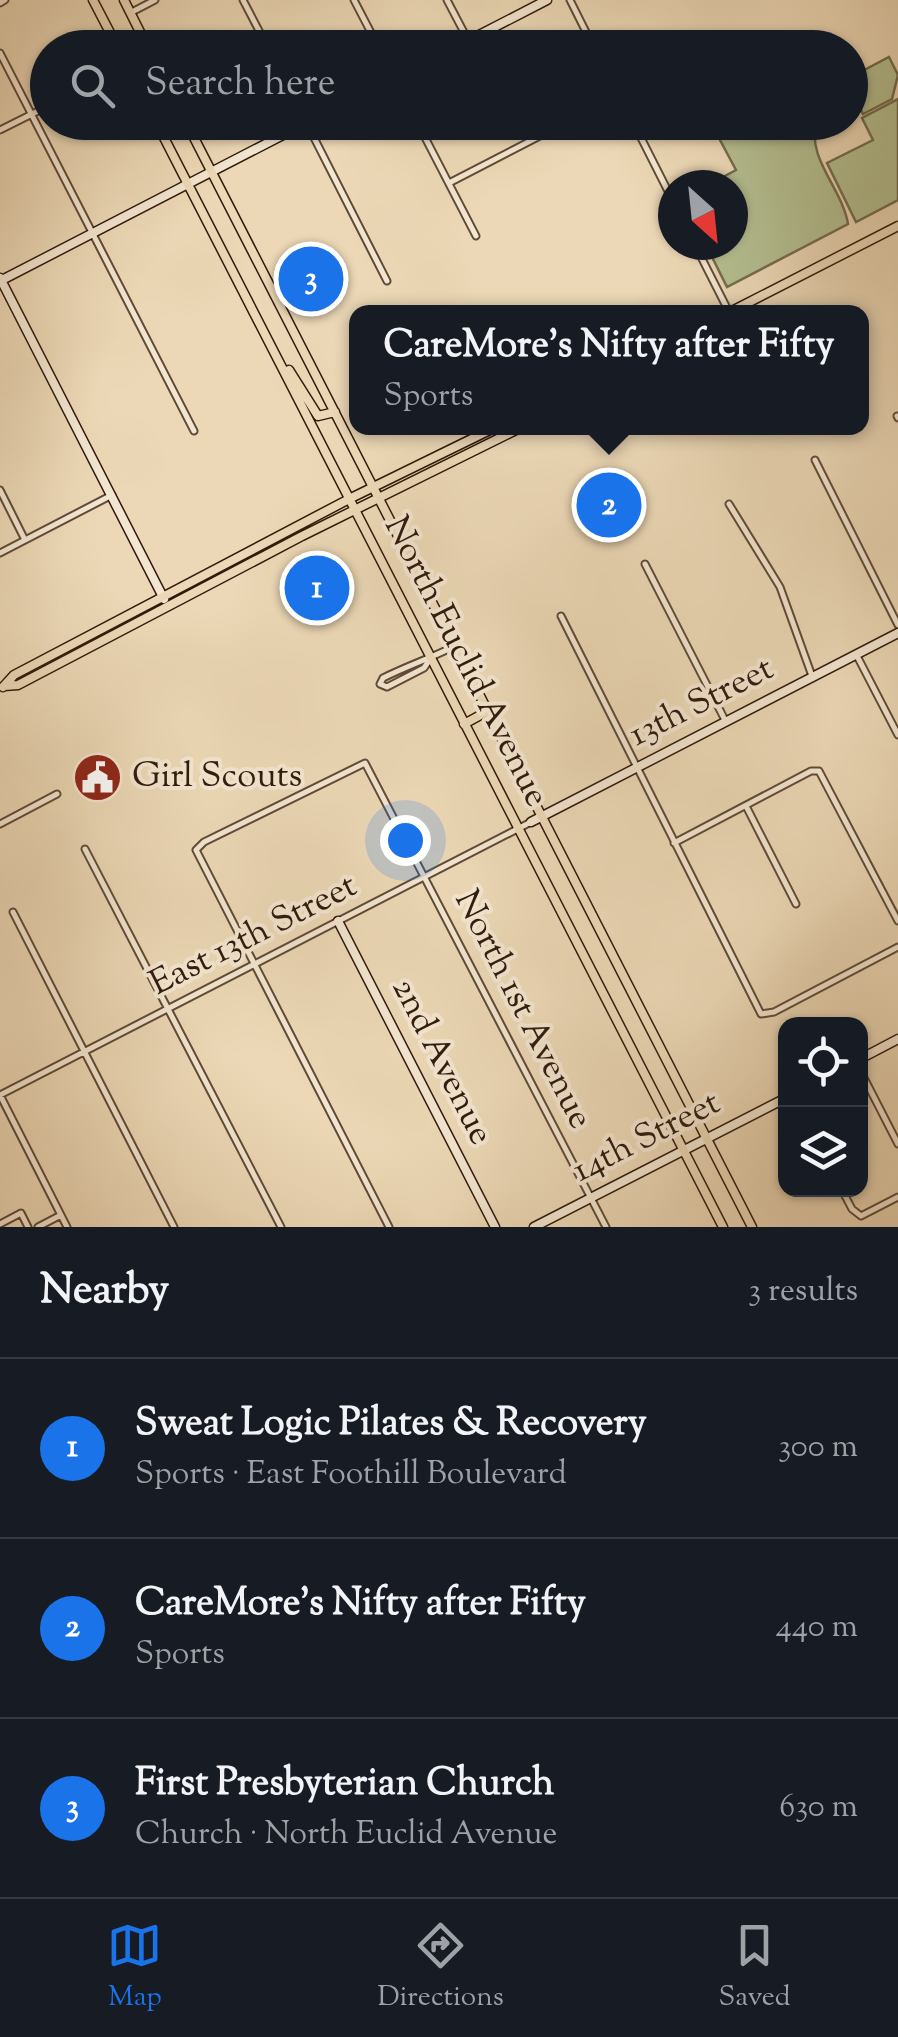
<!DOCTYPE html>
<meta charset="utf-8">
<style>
body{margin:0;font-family:"Sorts Mill Goudy",serif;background:#242831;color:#f1f3f6}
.controls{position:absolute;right:30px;bottom:30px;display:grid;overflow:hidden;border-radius:20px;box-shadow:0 2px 8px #0004}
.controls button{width:90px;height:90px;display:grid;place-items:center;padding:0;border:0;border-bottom:2px solid #363941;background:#171b24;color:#f1f3f6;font:50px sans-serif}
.compass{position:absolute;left:658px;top:170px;width:90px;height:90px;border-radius:50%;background:#171b24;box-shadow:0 2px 8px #0004;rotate:153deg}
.you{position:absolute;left:405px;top:840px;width:35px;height:35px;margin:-25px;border:8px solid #fff;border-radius:50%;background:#1a73e8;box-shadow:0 0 0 15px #1a73e833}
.badge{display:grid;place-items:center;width:65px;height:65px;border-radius:50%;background:#1a73e8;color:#fff;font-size:32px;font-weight:700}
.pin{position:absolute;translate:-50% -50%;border:5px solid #fff;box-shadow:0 2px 10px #0006}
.popup{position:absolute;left:349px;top:305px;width:520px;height:130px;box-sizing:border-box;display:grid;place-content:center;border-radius:20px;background:#171b24;filter:drop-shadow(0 2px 8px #0005);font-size:32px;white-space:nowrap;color:#9ea1a6}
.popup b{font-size:38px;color:#f1f3f6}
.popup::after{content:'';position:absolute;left:50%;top:100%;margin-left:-20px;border:20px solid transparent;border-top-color:#171b24}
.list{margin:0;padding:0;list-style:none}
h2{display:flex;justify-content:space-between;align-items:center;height:130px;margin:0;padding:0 40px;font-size:42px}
h2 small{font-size:32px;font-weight:400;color:#9ea1a6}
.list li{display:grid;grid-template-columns:65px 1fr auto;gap:30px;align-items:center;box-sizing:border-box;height:180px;padding:0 40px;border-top:2px solid #363941}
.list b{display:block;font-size:38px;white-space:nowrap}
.list p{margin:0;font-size:32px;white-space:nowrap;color:#9ea1a6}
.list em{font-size:32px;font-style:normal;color:#9ea1a6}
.icon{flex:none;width:55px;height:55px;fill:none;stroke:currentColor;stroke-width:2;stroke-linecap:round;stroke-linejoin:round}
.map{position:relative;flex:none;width:898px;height:1227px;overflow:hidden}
.search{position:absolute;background:#171b24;box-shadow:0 2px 8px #0004;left:30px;right:30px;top:30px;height:110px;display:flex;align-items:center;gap:25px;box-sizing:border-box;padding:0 35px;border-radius:55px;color:#9ea1a6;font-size:38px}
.sheet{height:670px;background:#171b24}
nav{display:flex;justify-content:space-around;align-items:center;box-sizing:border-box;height:140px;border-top:2px solid #363941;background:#171b24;font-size:28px;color:#9ea1a6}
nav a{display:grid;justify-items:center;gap:5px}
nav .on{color:#1a73e8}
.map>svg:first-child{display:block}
.green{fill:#b4bf91;stroke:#726c4f;stroke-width:2.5}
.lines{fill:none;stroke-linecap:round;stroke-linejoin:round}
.street-casing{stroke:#604a37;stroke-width:9}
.secondary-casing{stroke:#311a0d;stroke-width:11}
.primary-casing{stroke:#311a0d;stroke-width:11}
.street{stroke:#f3e6d0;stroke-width:5}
.secondary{stroke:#f3e6d0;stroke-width:8}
.primary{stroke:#ecd8b6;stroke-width:8}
.labels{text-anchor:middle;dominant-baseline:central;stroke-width:8;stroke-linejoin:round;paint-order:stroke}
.street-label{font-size:35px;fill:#311a0d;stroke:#f3e6d0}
.poi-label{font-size:35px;fill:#311a0d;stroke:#f3e6d0;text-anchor:start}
</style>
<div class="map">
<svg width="898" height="1227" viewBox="0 0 898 1227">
<rect width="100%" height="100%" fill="#ecd8b6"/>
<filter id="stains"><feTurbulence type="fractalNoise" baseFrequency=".002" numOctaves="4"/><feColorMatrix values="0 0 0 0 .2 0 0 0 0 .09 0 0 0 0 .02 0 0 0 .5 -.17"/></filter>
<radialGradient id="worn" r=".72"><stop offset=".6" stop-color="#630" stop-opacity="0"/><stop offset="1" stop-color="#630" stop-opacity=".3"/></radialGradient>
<path class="green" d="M889,57L898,75L892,99L863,114L851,91V77Z
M898,99V200L856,222L827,163L873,140L862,118Z
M721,123H816C807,159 842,188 848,224L727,287L706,245H733V185H708L736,170L720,140L725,135Z"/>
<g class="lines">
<defs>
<path id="street" d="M243,0L268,48
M354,0L379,48
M447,0L468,40
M570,0L594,48
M0,3L5,0
M130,13L155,0
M0,53L194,431
M306,122L387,281
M417,122L476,236
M633,122L673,201
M0,130L48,106
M449,183L567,122
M695,245L729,312
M897,416L898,418
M815,460L898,625
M0,490L25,540
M729,504L780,587L812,676
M0,553L112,495
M645,564L726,722
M561,616L761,1014L774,1012L898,947
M856,654L898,735
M380,684L383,678C407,666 431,658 455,646
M380,684L387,687L424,668L431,658
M746,806L796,904
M0,824L57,794
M674,843L811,771H819L898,921
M85,849L281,1227
M13,912L174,1227
M860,1070L898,1144
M842,1190L852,1209L861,1216L898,1197
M0,1224L21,1213L28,1227
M38,1227L61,1215
M67,1227L0,1095L531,822
M389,1227L196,850L204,842L365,763L606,1227"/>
<path id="secondary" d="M454,48L547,0
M0,278L164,599
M0,281L308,122
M531,822L898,633
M338,921L495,1227
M860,1059L898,1039
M534,1227L786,1098"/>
<path id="primary" d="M93,0L118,48
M124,0L148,48
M156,122L723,1227
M186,122L752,1227
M730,312L898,226
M289,370L318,416L335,412
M4,686L18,685L302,536L520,428
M3,687L14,675L351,498L494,428
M464,724L488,711"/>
</defs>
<use href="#street" class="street-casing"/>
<use href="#secondary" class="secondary-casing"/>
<use href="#primary" class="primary-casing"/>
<use href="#street" class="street"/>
<use href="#secondary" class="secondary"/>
<use href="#primary" class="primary"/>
</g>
<defs>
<symbol id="civic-disc" viewBox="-11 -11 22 22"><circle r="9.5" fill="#8f2418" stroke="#f3e6d0"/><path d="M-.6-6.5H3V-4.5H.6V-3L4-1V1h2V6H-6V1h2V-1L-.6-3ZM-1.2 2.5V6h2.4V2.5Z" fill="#fff"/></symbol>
</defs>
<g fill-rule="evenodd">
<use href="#civic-disc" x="70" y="750" width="55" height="55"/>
</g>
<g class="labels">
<g class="street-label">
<text transform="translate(465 662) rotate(63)">North Euclid Avenue</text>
<text transform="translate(702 703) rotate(-27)">13th Street</text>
<text transform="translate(254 936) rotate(-27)">East 13th Street</text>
<text transform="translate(522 1010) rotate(63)">North 1st Avenue</text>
<text transform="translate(441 1062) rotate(63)">2nd Avenue</text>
<text transform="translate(647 1138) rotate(-27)">14th Street</text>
</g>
<g class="poi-label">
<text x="132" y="777">Girl Scouts</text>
</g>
</g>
<rect width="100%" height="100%" filter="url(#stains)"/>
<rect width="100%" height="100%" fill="url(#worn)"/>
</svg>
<div class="controls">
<button><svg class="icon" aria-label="locate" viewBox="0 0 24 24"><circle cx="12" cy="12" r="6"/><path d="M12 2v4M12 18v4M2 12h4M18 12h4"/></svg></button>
<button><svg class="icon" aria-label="layers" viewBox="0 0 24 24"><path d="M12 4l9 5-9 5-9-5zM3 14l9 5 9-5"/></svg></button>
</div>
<svg class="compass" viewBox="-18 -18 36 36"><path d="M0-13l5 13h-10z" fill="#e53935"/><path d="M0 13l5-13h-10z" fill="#9ea1a6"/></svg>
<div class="you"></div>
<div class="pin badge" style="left:317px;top:588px">1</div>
<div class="pin badge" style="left:609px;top:505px">2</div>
<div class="popup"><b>CareMore's Nifty after Fifty</b>Sports</div>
<div class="pin badge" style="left:311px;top:279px">3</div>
<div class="search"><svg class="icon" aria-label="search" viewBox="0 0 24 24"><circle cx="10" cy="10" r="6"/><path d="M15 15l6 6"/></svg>Search here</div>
</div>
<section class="sheet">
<h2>Nearby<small>3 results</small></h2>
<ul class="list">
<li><span class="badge">1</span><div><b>Sweat Logic Pilates &amp; Recovery</b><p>Sports · East Foothill Boulevard</p></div><em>300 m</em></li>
<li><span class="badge">2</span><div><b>CareMore's Nifty after Fifty</b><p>Sports</p></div><em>440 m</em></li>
<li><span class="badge">3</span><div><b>First Presbyterian Church</b><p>Church · North Euclid Avenue</p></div><em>630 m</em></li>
</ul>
</section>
<nav>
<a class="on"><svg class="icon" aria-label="map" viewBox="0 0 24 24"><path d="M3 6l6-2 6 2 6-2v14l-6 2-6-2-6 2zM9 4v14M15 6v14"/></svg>Map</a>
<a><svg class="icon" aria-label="directions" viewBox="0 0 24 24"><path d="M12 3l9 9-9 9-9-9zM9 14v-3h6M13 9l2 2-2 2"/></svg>Directions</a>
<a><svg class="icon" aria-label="saved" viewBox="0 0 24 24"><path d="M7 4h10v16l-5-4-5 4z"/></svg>Saved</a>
</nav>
